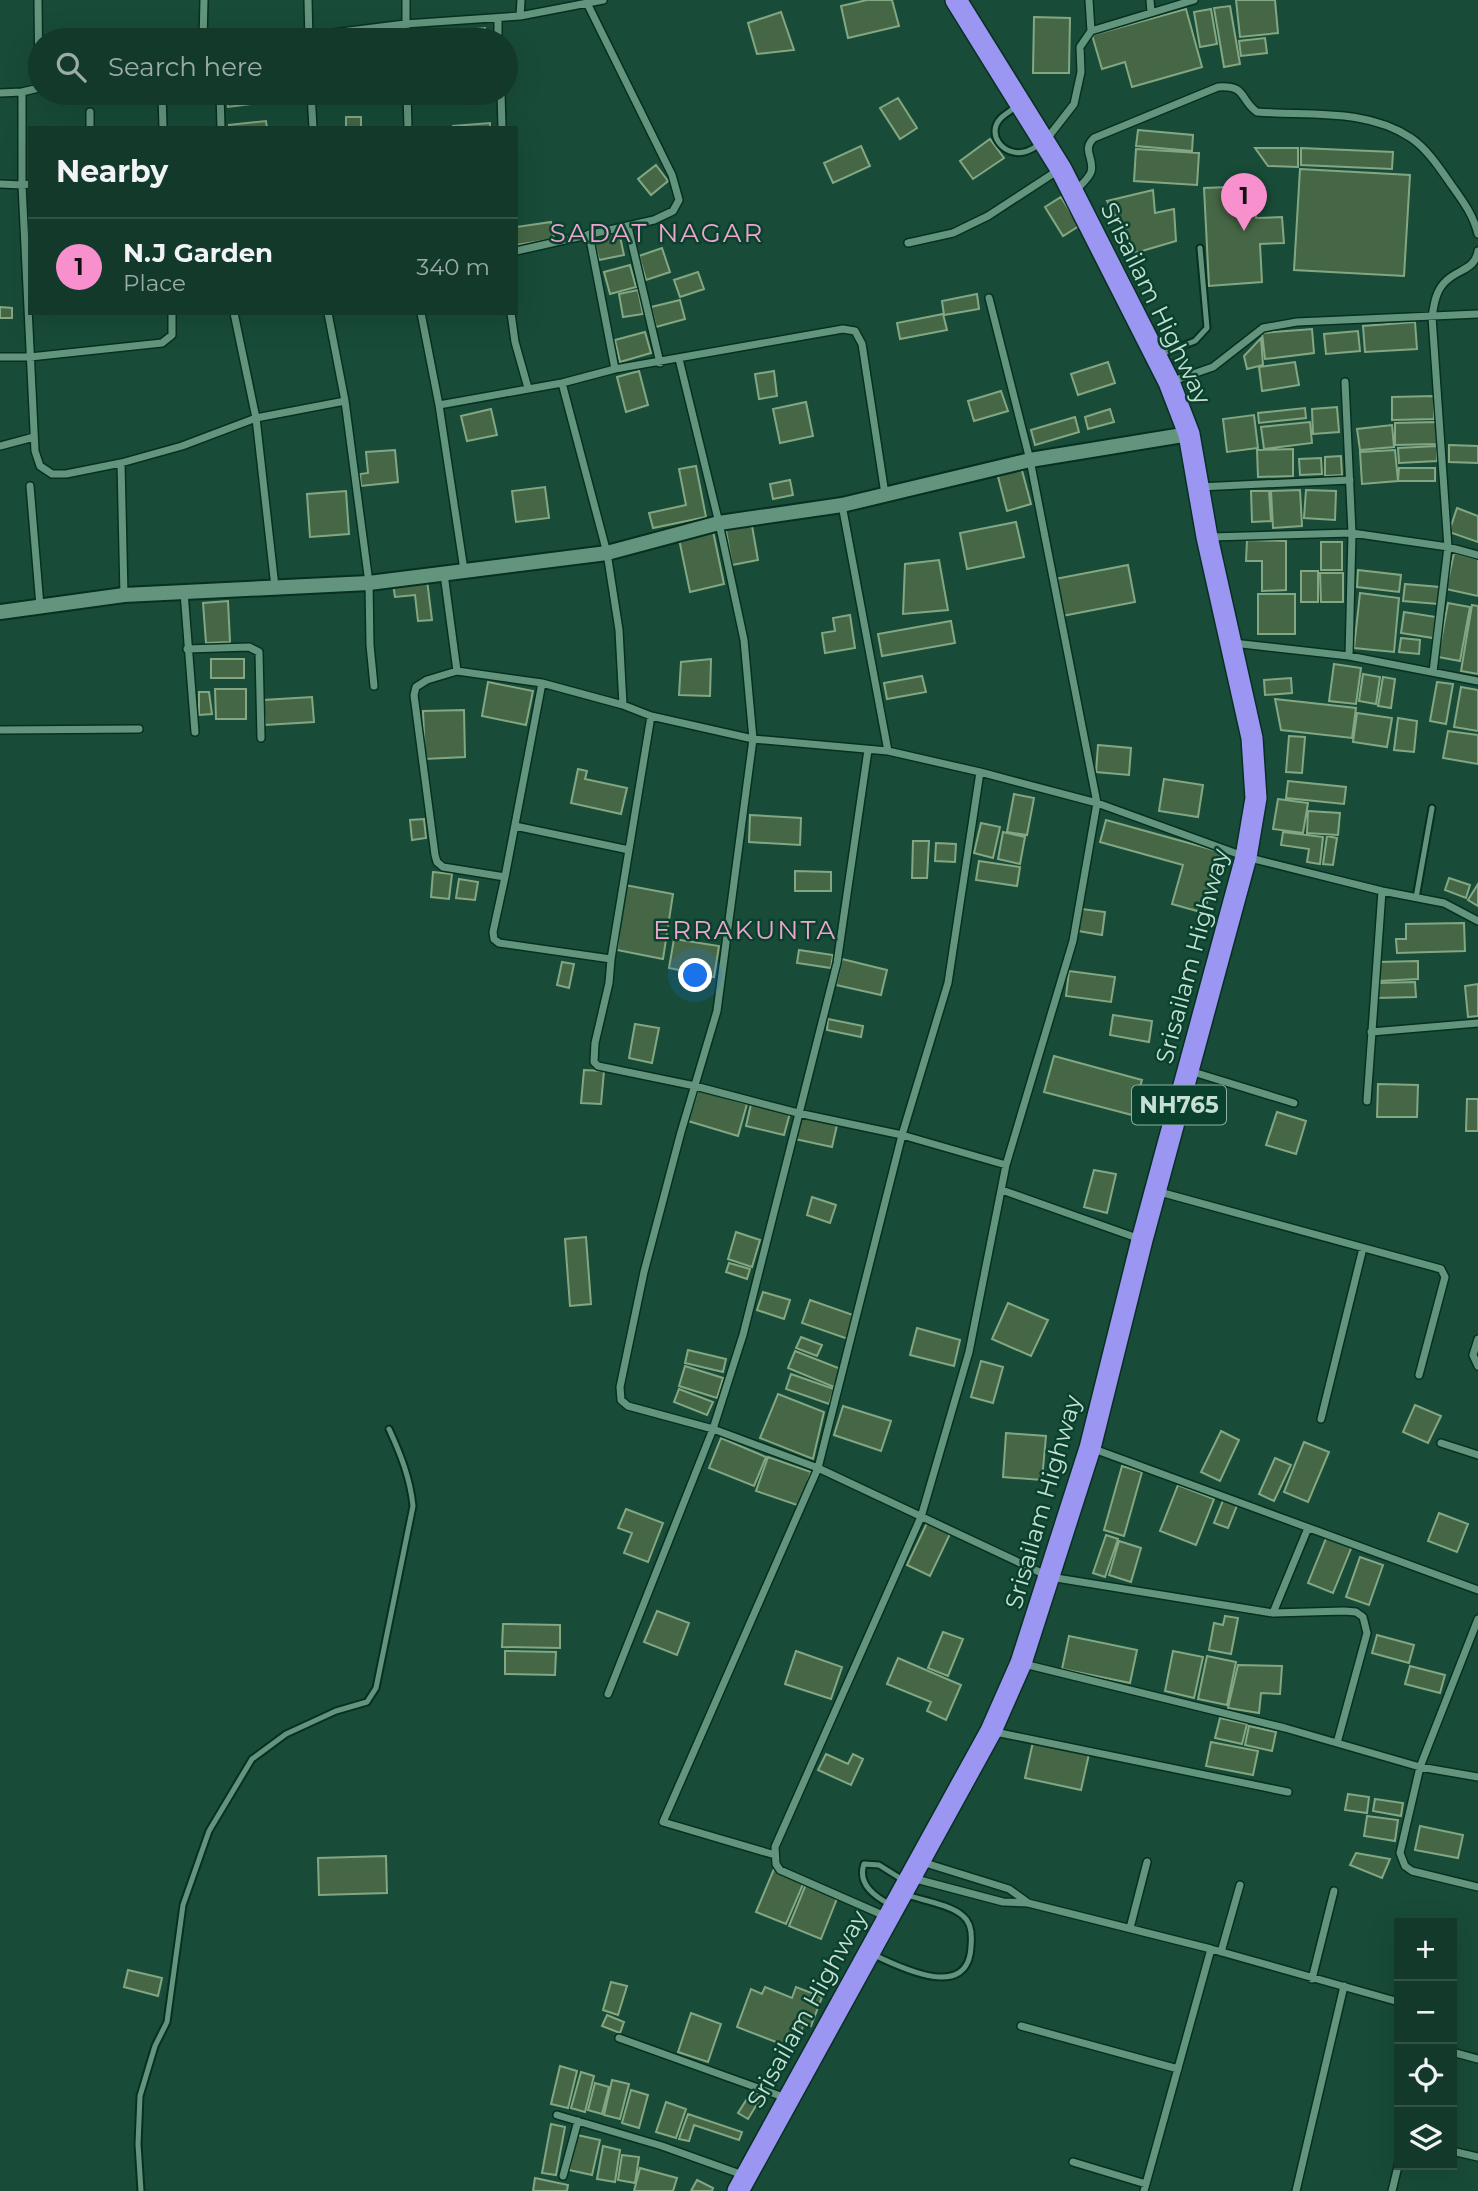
<!DOCTYPE html>
<meta charset="utf-8">
<style>
body{margin:0;font-family:Montserrat,sans-serif;background:#1b4032;color:#f1f3f6}
.controls{position:absolute;right:21px;bottom:21px;display:grid;overflow:hidden;border-radius:0px;box-shadow:0 7px 28px #0002}
.controls button{width:63px;height:63px;display:grid;place-items:center;padding:0;border:0;border-bottom:2px solid #315347;background:#12392a;color:#f1f3f6;font:35px sans-serif}
.you{position:absolute;left:696px;top:976px;width:24px;height:24px;margin:-18px;border:5px solid #fff;border-radius:50%;background:#1a73e8;box-shadow:0 0 0 10px #1a73e833}
.badge{display:grid;place-items:center;width:46px;height:46px;border-radius:50%;background:#f790cd;color:#111;font-size:23px;font-weight:700}
.pin{position:absolute;translate:-50% -58px;filter:drop-shadow(0 2px 4px #0008)}
.pin::after{content:'';position:absolute;top:37px;width:24px;height:21px;background:inherit;clip-path:polygon(0 0,100% 0,50% 100%)}
.list{margin:0;padding:0;list-style:none}
h2{display:flex;justify-content:space-between;align-items:center;height:91px;margin:0;padding:0 28px;font-size:30px}
h2 small{font-size:23px;font-weight:400;color:#9caca8}
.list li{display:grid;grid-template-columns:46px 1fr auto;gap:21px;align-items:center;box-sizing:border-box;height:98px;padding:0 28px;border-top:2px solid #315347}
.list b{display:block;font-size:26px;white-space:nowrap}
.list p{margin:0;font-size:23px;white-space:nowrap;color:#9caca8}
.list em{font-size:23px;font-style:normal;color:#9caca8}
.icon{flex:none;width:38px;height:38px;fill:none;stroke:currentColor;stroke-width:2;stroke-linecap:round;stroke-linejoin:round}
.map{position:relative;flex:none;width:1478px;height:2191px;overflow:hidden}
.search{position:absolute;background:#12392a;box-shadow:0 7px 28px #0002;left:28px;top:28px;width:490px;height:77px;display:flex;align-items:center;gap:18px;box-sizing:border-box;padding:0 24px;border-radius:38px;color:#9caca8;font-size:26px}
.panel{position:absolute;background:#12392a;box-shadow:0 7px 28px #0002;left:28px;top:126px;width:490px;height:189px;border-radius:0px}
.map>svg:first-child{display:block}
.building{fill:#466746;stroke:#84a783;stroke-width:2}
.lines{fill:none;stroke-linecap:round;stroke-linejoin:round}
.lane-casing{stroke:#073021;stroke-width:9}
.street-casing{stroke:#073021;stroke-width:10}
.secondary-casing{stroke:#073021;stroke-width:18}
.highway-casing{stroke:#073021;stroke-width:24}
.lane{stroke:#63957e;stroke-width:5}
.street{stroke:#63957e;stroke-width:7}
.secondary{stroke:#63957e;stroke-width:14}
.highway{stroke:#9a96f2;stroke-width:21}
.labels{text-anchor:middle;dominant-baseline:central;stroke-width:5;stroke-linejoin:round;paint-order:stroke}
.shield{fill:#0a412e;stroke:#8eb0a2;stroke-width:2}
.shield-label{font-size:23px;font-weight:bold;fill:#c6e0d3}
.street-label{font-size:24px;fill:#c6e0d3;stroke:#0a412e}
.neighbourhood-label{font-size:26px;letter-spacing:2px;fill:#eda4cd;stroke:#0a412e}
</style>
<div class="map">
<svg width="1478" height="2191" viewBox="0 0 1478 2191">
<rect width="100%" height="100%" fill="#184c38"/>
<path class="building" d="M867,0H892L899,26L848,38L841,6Z
M1236,0H1275L1278,33L1240,37Z
M1230,6L1240,64L1224,67L1214,8Z
M1186,9L1202,67L1132,87L1125,62L1102,69L1092,35Z
M1211,9L1217,44L1200,47L1194,12Z
M781,12L794,50L757,54L748,23Z
M1034,17L1070,18L1069,73H1033Z
M485,28L486,40H411L410,36Z
M1265,38L1267,53L1241,56L1239,41Z
M226,93H250L252,104L228,107Z
M264,93H300V101L281,102L280,97H272V95H264Z
M898,98L917,128L900,139L880,108Z
M346,117H361V128H346Z
M266,121L267,128H229V125Z
M490,123V128H453V126Z
M1138,130L1193,135L1192,151L1136,146Z
M990,139L1004,158L973,179L960,161Z
M861,146L870,166L833,183L824,163Z
M1255,148H1298V167L1268,166Z
M1301,148L1393,152L1392,169L1301,165Z
M1136,149L1199,153L1197,185L1134,181Z
M656,165L668,181L651,195L638,179Z
M1300,169L1410,175L1404,276L1294,270Z
M1254,186L1256,218L1282,217L1284,243L1260,244L1262,282L1209,286L1204,188Z
M1153,190L1155,213L1174,209L1176,241L1135,253L1107,201Z
M1061,197L1079,226L1063,236L1045,207Z
M551,222L554,239L516,245V227Z
M619,232L624,255L599,260L593,237Z
M662,248L670,272L646,280L639,256Z
M630,265L636,287L610,294L604,272Z
M698,272L704,289L680,297L674,280Z
M638,290L643,314L623,317L619,294Z
M977,294L979,309L944,315L942,301Z
M680,300L685,319L656,327L651,307Z
M0,307L12,308V318H0Z
M943,314L947,330L900,339L897,323Z
M1415,322L1417,349L1365,352L1363,326Z
M1312,329L1314,353L1265,359L1262,333Z
M1358,331L1360,351L1326,354L1324,334Z
M645,332L651,353L620,362L615,340Z
M1261,338L1263,365L1247,369L1244,356Z
M1108,362L1115,383L1078,395L1071,374Z
M1295,362L1299,385L1262,391L1259,367Z
M639,371L648,405L626,412L617,377Z
M774,371L777,396L759,399L755,374Z
M1001,391L1008,411L974,421L968,401Z
M1434,396V419L1392,420V397Z
M806,402L813,436L780,443L773,409Z
M1337,407L1339,432L1313,434L1312,409Z
M1305,408L1306,418L1259,423L1258,413Z
M491,409L497,435L467,441L461,416Z
M1110,409L1114,422L1088,429L1085,417Z
M1254,415L1258,448L1227,452L1223,419Z
M1075,417L1079,432L1035,445L1031,430Z
M1310,422L1312,443L1264,449L1261,427Z
M1436,422L1437,444L1395,445V423Z
M1392,425L1394,447L1360,450L1357,429Z
M1449,445L1478,446V463L1449,462Z
M1437,446V461L1399,463L1398,448Z
M1293,449V476L1258,477L1257,450Z
M395,450L398,482L361,486L360,474L368,473L366,452Z
M1395,450L1398,481L1362,484L1360,452Z
M1341,456L1342,475L1325,476V457Z
M1321,458L1322,474L1300,475L1299,459Z
M1020,463L1031,504L1007,511L996,469Z
M696,466L706,517L653,528L649,513L686,505L679,469Z
M1399,468H1435V481H1398Z
M790,480L793,495L773,499L770,484Z
M545,487L549,518L516,522L512,491Z
M1300,490L1302,526L1273,528L1271,491Z
M1306,490L1336,491L1335,520L1304,518Z
M346,491L349,534L310,537L307,494Z
M1251,491H1269L1271,521L1252,522Z
M1457,508L1478,516V542L1449,532Z
M751,520L758,560L732,565L725,525Z
M1016,522L1024,557L967,569L960,533Z
M713,531L724,584L690,592L679,539Z
M1247,540L1286,541V590L1262,591V561H1246Z
M1321,542H1342V570H1321Z
M1454,553L1478,559V596L1446,589Z
M939,560L948,610L903,614L905,564Z
M1128,565L1135,602L1062,616L1055,579Z
M1358,570L1401,575L1399,592L1357,587Z
M1301,571H1318V602H1301Z
M1320,573H1343V602H1321Z
M427,580L432,620L418,621L415,595L395,597L393,584Z
M1405,584L1440,587L1438,604L1403,601Z
M1360,593L1399,598L1394,652L1354,648Z
M1258,594H1295V634H1258Z
M228,601L230,642L206,643L203,603Z
M1448,603L1470,607L1460,661L1438,657Z
M1472,605L1478,606V674L1461,671Z
M1404,612L1436,617L1433,638L1401,633Z
M850,615L855,648L825,653L822,633L835,631L833,618Z
M951,621L955,643L882,656L878,634Z
M1401,638L1420,640L1419,654L1399,652Z
M211,659H244V678H211Z
M711,659L710,696L679,695L681,662Z
M1334,664L1361,668L1356,704L1329,701Z
M1363,674L1380,677L1376,704L1359,701Z
M922,676L926,692L887,699L884,683Z
M1383,677L1395,679L1391,708L1378,706Z
M1291,678L1292,693L1265,695L1264,680Z
M488,682L533,691L526,725L482,716Z
M1437,682L1453,684L1446,724L1430,721Z
M1461,687L1478,690V731L1454,727Z
M215,689H246V719H216Z
M199,692H209L212,714L199,715Z
M312,697L314,722L265,725L263,700Z
M1275,699L1356,708L1352,738L1281,730Z
M464,710L465,757L425,759L423,711Z
M1357,713L1392,718L1387,747L1353,742Z
M1398,718L1417,721L1414,752L1394,750Z
M1448,731L1478,735V764L1443,758Z
M1289,736L1305,737L1302,773L1286,772Z
M1098,745L1131,748L1129,775L1096,772Z
M578,769L587,771L585,779L627,788L621,814L571,803Z
M1164,779L1203,785L1198,817L1159,811Z
M1288,781L1346,787L1344,804L1286,798Z
M1014,794L1034,798L1027,835L1007,832Z
M1278,799L1308,803L1303,833L1273,829Z
M1308,811L1340,813L1338,835L1307,833Z
M750,815L801,818L800,845L749,842Z
M424,819L426,838L412,840L410,820Z
M1106,820L1221,852L1204,913L1172,904L1183,865L1100,842Z
M981,823L1000,827L993,858L974,853Z
M1003,832L1025,837L1020,864L998,859Z
M1283,832L1323,837L1320,864L1307,862L1309,849L1281,845Z
M1327,836L1337,838L1333,865L1323,864Z
M913,841H929L927,878H912Z
M936,843L956,844L955,862L935,861Z
M979,861L1020,867L1017,886L976,880Z
M795,871L831,872V891H795Z
M433,872L452,874L449,899L431,897Z
M1449,878L1470,885L1466,898L1445,890Z
M459,879L478,882L475,900L456,898Z
M1478,884V906L1468,900Z
M625,885L673,894L663,959L617,950Z
M1082,909L1105,912L1102,935L1078,931Z
M1464,923L1465,951L1397,953L1396,939H1406V924Z
M674,939L719,946L714,977L669,968Z
M799,950L833,955L831,968L797,963Z
M842,959L887,970L881,995L836,985Z
M1418,961V979L1378,981L1377,962Z
M562,962L574,964L569,988L557,985Z
M1069,971L1115,977L1111,1002L1066,996Z
M1415,982L1416,997L1377,998V983Z
M1478,984V1016L1468,1017L1465,986Z
M1113,1015L1152,1021L1149,1042L1110,1035Z
M828,1019L863,1026L861,1037L827,1030Z
M635,1024L659,1028L652,1063L629,1058Z
M1054,1056L1142,1080L1132,1115L1044,1092Z
M584,1070L604,1071L601,1104L581,1103Z
M1378,1084L1418,1085L1417,1117H1377Z
M698,1090L747,1104L738,1136L688,1121Z
M1467,1099H1478V1131H1466Z
M751,1104L790,1113L784,1135L746,1126Z
M1277,1112L1306,1121L1296,1154L1266,1145Z
M800,1116L837,1125L832,1147L795,1139Z
M1094,1170L1116,1174L1107,1213L1084,1207Z
M812,1197L836,1205L830,1223L807,1215Z
M736,1232L760,1240L752,1267L728,1259Z
M586,1237L591,1304L570,1306L565,1239Z
M729,1263L750,1269L747,1279L726,1272Z
M763,1292L790,1300L784,1319L757,1310Z
M810,1300L856,1316L848,1339L802,1323Z
M1008,1303L1048,1320L1031,1356L992,1339Z
M917,1328L960,1340L954,1366L910,1355Z
M801,1337L822,1345L817,1356L796,1348Z
M688,1350L726,1359L723,1372L685,1363Z
M795,1351L841,1369L834,1387L788,1368Z
M981,1361L1003,1367L993,1403L971,1397Z
M685,1366L723,1378L717,1398L679,1386Z
M791,1374L834,1389L829,1404L786,1389Z
M679,1389L713,1402L707,1415L674,1402Z
M778,1394L824,1412L813,1459L760,1438Z
M1415,1405L1441,1416L1428,1443L1403,1432Z
M843,1406L891,1421L881,1451L834,1435Z
M1221,1431L1239,1440L1220,1481L1201,1472Z
M1006,1433L1046,1436L1042,1480L1003,1477Z
M721,1438L766,1457L754,1486L709,1468Z
M1304,1442L1329,1452L1308,1502L1284,1492Z
M768,1457L811,1472L800,1506L756,1491Z
M1275,1458L1291,1465L1274,1501L1259,1494Z
M1122,1466L1142,1472L1124,1536L1104,1530Z
M1178,1485L1214,1499L1196,1545L1160,1531Z
M1224,1498L1238,1503L1228,1528L1214,1523Z
M626,1509L663,1523L648,1562L624,1553L632,1533L618,1528Z
M1439,1513L1468,1524L1457,1552L1428,1541Z
M927,1523L950,1534L930,1576L907,1565Z
M1106,1535L1118,1539L1105,1577L1093,1573Z
M1327,1536L1352,1546L1333,1593L1308,1583Z
M1119,1541L1141,1548L1131,1582L1109,1575Z
M1360,1557L1383,1565L1369,1605L1346,1597Z
M657,1611L689,1623L677,1655L644,1642Z
M1225,1616L1238,1618L1231,1654L1209,1650L1214,1623L1223,1625Z
M503,1624L560,1625V1648L502,1647Z
M943,1632L963,1639L948,1676L928,1668Z
M1377,1635L1414,1645L1409,1663L1372,1653Z
M1069,1636L1137,1650L1130,1683L1062,1669Z
M505,1651L556,1652L555,1675L505,1674Z
M796,1651L842,1667L831,1699L785,1684Z
M1173,1651L1203,1657L1194,1698L1165,1691Z
M1207,1656L1236,1662L1227,1705L1198,1699Z
M898,1658L961,1685L946,1720L927,1711L931,1702L887,1684Z
M1238,1665L1282,1666L1280,1694L1261,1693L1259,1713L1228,1708Z
M1410,1666L1445,1675L1440,1693L1405,1684Z
M1220,1718L1247,1724L1242,1744L1215,1738Z
M1249,1726L1276,1732L1272,1751L1245,1745Z
M1033,1742L1089,1754L1081,1790L1025,1778Z
M1211,1742L1258,1751L1253,1775L1206,1766Z
M826,1754L848,1764L853,1754L863,1759L851,1785L818,1770Z
M1348,1794L1369,1797L1367,1813L1345,1810Z
M1375,1799L1403,1803L1401,1816L1373,1811Z
M1367,1816L1398,1820L1395,1841L1364,1836Z
M1420,1826L1463,1835L1458,1858L1415,1850Z
M1356,1853L1390,1859L1382,1878L1350,1865Z
M386,1856L387,1893L319,1895L318,1858Z
M774,1869L804,1882L786,1924L756,1912Z
M806,1884L838,1896L821,1939L789,1926Z
M128,1970L162,1978L158,1996L124,1987Z
M611,1982L627,1986L618,2015L603,2010Z
M765,1987L792,1998L796,1987L822,1997L811,2026L804,2024L794,2049L737,2027L751,1989L762,1994Z
M691,2013L721,2024L708,2062L678,2052Z
M607,2015L624,2022L620,2033L602,2026Z
M560,2066L577,2071L568,2108L551,2104Z
M581,2072L594,2076L585,2112L571,2108Z
M612,2080L629,2084L620,2119L604,2115Z
M595,2083L609,2087L602,2114L588,2110Z
M631,2090L648,2095L639,2128L622,2123Z
M752,2091L762,2096L748,2119L738,2113Z
M666,2102L686,2109L676,2138L656,2132Z
M688,2114L742,2132L739,2140L694,2125L689,2141L679,2139Z
M551,2124L565,2127L556,2175L542,2173Z
M577,2135L600,2140L592,2175L569,2170Z
M603,2146L620,2150L615,2182L597,2179Z
M622,2155L639,2157L635,2183L618,2180Z
M640,2168L677,2178L673,2191H634Z
M535,2178L568,2185L567,2191H533Z
M697,2180L713,2188L712,2191H691Z"/>
<g class="lines">
<defs>
<path id="lane" d="M1015,107C1011,111 1005,114 1001,118C985,134 1004,157 1024,152C1030,151 1035,147 1040,144
M1159,355L1195,341L1207,328L1200,248
M1416,898L1432,808
M891,1905C875,1897 857,1884 864,1864L879,1865L903,1880
M874,1955C903,1969 969,2001 971,1946C972,1936 972,1923 963,1916C951,1905 922,1900 907,1895
M141,2191L138,2144L140,2096L155,2046L167,2022L183,1905L209,1831L252,1759L286,1734L336,1711L367,1702L376,1688L413,1506C410,1478 401,1455 389,1429"/>
<path id="street" d="M308,0L309,40
M1089,0L1091,31
M1150,0L1151,12
M520,16L603,0
M498,19V40
M203,40L204,0
M277,40L405,24L520,16L521,0
M406,40V0
M0,93L22,92
M162,93L163,128
M220,93L221,128
M311,93L313,128
M407,93L408,128
M501,93L502,128
M90,128V112
M1046,140L1074,104L1081,72L1080,47L1091,31L1194,0
M0,184L22,185L35,451L40,466L52,474H66L121,463L182,446L256,418L345,401
M30,184L22,185V92L39,88L38,0
M1076,190C1081,185 1089,178 1091,172C1095,158 1081,150 1094,138L1218,87C1247,85 1239,99 1257,112C1308,116 1366,108 1411,138C1427,149 1439,167 1450,183C1462,200 1473,214 1478,234
M628,227L660,363
M589,234L615,369
M908,243L953,233L988,216L1057,171
M516,251L654,220L673,211L679,200L672,175L587,3
M234,313L256,418L275,587
M328,313L345,401L369,583L370,645L374,686
M421,313L439,405L464,570
M511,313L515,342L528,388
M0,357H30L162,343L172,335V313
M679,359L719,523L744,640L753,739L717,1011L681,1132L644,1272L620,1387L621,1400L628,1406L713,1429L818,1468L1050,1577L1273,1613L1344,1611L1356,1612L1363,1617L1367,1633L1337,1743
M1170,382L1213,367L1263,328L1297,322L1478,314
M1345,382L1352,533L1349,656
M562,383L607,553L619,630L623,705
M439,405L562,383L615,369L843,329L855,331L862,344L885,494
M0,446L34,437
M121,463L124,595
M30,486L40,606
M1199,487L1350,480
M842,505L888,751
M1211,537L1352,533L1448,547L1478,555
M444,574L457,671L542,683L623,705L651,716L753,739L888,751L980,772L1097,803L1246,857L1382,891L1444,903L1478,921
M184,592L195,732
M1233,643L1349,656L1478,681
M187,649L249,647L259,652L261,738
M457,671L427,680L416,687L414,695L435,855L437,862L443,867L505,877
M1433,672L1448,547L1432,317C1434,304 1436,290 1446,281C1458,269 1475,270 1478,251
M542,683L505,877L493,932L494,939L499,943L611,959
M651,716L611,959L609,983L595,1043L594,1062L598,1066L695,1086L798,1113L902,1135L1006,1165
M0,730L139,729
M515,826L629,850
M1371,1032L1478,1023
M1190,1071L1294,1103
M1367,1101L1382,891
M1002,1190L1140,1239
M1156,1191L1441,1269L1445,1277L1419,1375
M1478,1339L1473,1355L1478,1366
M1321,1419L1363,1248
M1441,1443L1478,1455
M1094,1449L1478,1590
M1273,1613L1308,1528
M1478,1619L1420,1767L1400,1853L1405,1866L1412,1871L1478,1887
M1024,1664L1285,1728L1420,1767L1478,1777
M608,1694L713,1429L743,1335L837,963L868,750
M995,1732L1288,1792
M775,1855L663,1822L818,1468L902,1135L948,983L980,772
M922,1862L1009,1889L1027,1902
M912,1878L1003,1902L1028,1903L1211,1949L1399,2002
M885,1916L780,1870L776,1864L775,1847L921,1517L969,1352L1006,1165L1073,941L1097,803L1030,460L989,298
M1130,1928L1147,1862
M1221,1952L1240,1885
M1312,1979L1334,1891
M1021,2026L1178,2069
M619,2038L786,2098
M1452,2052L1478,2059
M557,2115L662,2146L743,2175
M1452,2151L1478,2157
M1073,2162L1146,2184
M563,2176L578,2121
M1144,2191L1211,1949
M1296,2191L1344,1986
M1392,2191L1399,2162"/>
<path id="secondary" d="M0,612L124,595L369,583L607,553L719,523L842,505L1030,460L1189,434"/>
<path id="highway" d="M738,2191L991,1731L1021,1663L1090,1448L1142,1240L1246,857L1256,798L1252,738L1207,537L1189,434L1169,382L1061,169L956,0"/>
</defs>
<use href="#lane" class="lane-casing"/>
<use href="#street" class="street-casing"/>
<use href="#secondary" class="secondary-casing"/>
<use href="#highway" class="highway-casing"/>
<use href="#lane" class="lane"/>
<use href="#street" class="street"/>
<use href="#secondary" class="secondary"/>
<use href="#highway" class="highway"/>
</g>
<g class="labels">
<rect class="shield" x="1132" y="1085.5" width="94" height="39" rx="5"/>
<g class="shield-label">
<text x="1179" y="1105">NH765</text>
</g>
<g class="street-label">
<text transform="translate(1156 303) rotate(64)">Srisailam Highway</text>
<text transform="translate(1192 956) rotate(-75)">Srisailam Highway</text>
<text transform="translate(1043 1502) rotate(-74)">Srisailam Highway</text>
<text transform="translate(807 2009) rotate(-61)">Srisailam Highway</text>
</g>
<g class="neighbourhood-label">
<text x="657" y="233">SADAT NAGAR</text>
<text x="745" y="930">ERRAKUNTA</text>
</g>
</g>
</svg>
<div class="controls">
<button>+</button>
<button>−</button>
<button><svg class="icon" aria-label="locate" viewBox="0 0 24 24"><circle cx="12" cy="12" r="6"/><path d="M12 2v4M12 18v4M2 12h4M18 12h4"/></svg></button>
<button><svg class="icon" aria-label="layers" viewBox="0 0 24 24"><path d="M12 4l9 5-9 5-9-5zM3 14l9 5 9-5"/></svg></button>
</div>
<div class="you"></div>
<div class="pin badge" style="left:1244px;top:231px">1</div>
<div class="search"><svg class="icon" aria-label="search" viewBox="0 0 24 24"><circle cx="10" cy="10" r="6"/><path d="M15 15l6 6"/></svg>Search here</div>
<section class="panel">
<h2>Nearby<small></small></h2>
<ul class="list">
<li><span class="badge">1</span><div><b>N.J Garden</b><p>Place</p></div><em>340 m</em></li>
</ul>
</section>
</div>
